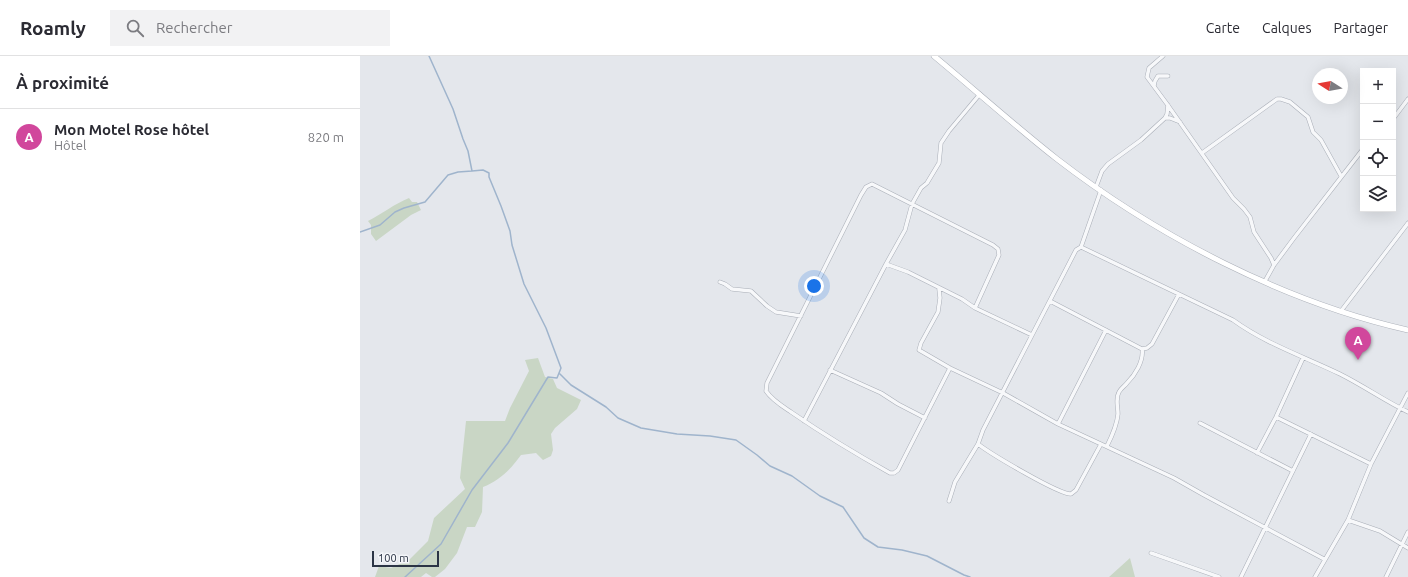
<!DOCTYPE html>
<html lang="fr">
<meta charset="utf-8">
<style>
body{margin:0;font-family:Ubuntu,sans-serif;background:#f2f2f3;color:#2b2b33}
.controls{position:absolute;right:12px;top:12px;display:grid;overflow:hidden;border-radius:0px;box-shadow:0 4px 16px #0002}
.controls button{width:36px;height:36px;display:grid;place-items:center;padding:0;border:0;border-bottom:1px solid #e1e1e2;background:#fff;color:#2b2b33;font:20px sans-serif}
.compass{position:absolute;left:952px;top:12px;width:36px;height:36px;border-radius:50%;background:#fff;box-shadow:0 4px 16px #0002;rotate:281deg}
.scale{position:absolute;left:12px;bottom:10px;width:67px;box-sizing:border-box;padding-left:4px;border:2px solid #2b3445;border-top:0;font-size:11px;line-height:14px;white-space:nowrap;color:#2b3445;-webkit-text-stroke:3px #f4f6f9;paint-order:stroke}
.you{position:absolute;left:454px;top:230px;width:14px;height:14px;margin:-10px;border:3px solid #fff;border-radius:50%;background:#1a73e8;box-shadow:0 0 0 6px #1a73e833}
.badge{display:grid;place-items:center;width:26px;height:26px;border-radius:50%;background:#7c3aed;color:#fff;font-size:13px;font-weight:700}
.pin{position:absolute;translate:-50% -33px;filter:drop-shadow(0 1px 2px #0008)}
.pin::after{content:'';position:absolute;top:21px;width:14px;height:12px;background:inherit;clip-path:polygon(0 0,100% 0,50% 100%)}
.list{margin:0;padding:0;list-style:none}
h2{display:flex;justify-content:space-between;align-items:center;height:52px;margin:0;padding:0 16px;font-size:17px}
h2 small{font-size:13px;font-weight:400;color:#7c7c81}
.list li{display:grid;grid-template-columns:26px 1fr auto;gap:12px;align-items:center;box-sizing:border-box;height:56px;padding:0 16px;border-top:1px solid #e1e1e2}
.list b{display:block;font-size:15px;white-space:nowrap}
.list p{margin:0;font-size:13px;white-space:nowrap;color:#7c7c81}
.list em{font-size:13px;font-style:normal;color:#7c7c81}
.icon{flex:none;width:22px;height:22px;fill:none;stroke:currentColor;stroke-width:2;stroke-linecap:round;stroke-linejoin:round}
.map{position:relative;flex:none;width:1048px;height:521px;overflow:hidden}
header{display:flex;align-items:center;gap:24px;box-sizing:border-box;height:56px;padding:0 20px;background:#fff;border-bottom:1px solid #e1e1e2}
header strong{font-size:19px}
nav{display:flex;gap:22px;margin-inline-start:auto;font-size:14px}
.search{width:280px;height:36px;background:#f2f2f3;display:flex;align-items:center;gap:10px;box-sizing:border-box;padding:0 14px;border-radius:0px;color:#7c7c81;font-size:15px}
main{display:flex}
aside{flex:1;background:#fff}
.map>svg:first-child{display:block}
.green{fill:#c9d6c5}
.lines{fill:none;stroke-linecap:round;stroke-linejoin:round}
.stream{stroke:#9fb4cc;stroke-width:1.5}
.street-casing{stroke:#a9aeb7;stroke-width:4.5}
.secondary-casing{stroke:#a9aeb7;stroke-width:6}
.street{stroke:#f7f8fa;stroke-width:3.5}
.secondary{stroke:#fff;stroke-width:5}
</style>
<header>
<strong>Roamly</strong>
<div class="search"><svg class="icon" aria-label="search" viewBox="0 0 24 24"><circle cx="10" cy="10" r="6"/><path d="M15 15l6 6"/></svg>Rechercher</div>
<nav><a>Carte</a><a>Calques</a><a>Partager</a></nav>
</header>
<main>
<aside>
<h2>À proximité<small></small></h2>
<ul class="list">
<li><span class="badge" style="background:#d1479c">A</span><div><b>Mon Motel Rose hôtel</b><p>Hôtel</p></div><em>820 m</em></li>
</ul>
</aside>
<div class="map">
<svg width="1048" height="521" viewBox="0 0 1048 521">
<rect width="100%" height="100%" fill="#e4e7ec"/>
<path class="green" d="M49,142L52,146H57L61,154L51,159L16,185L11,178V169L8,165C22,158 34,148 49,142Z
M178,302L185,321L193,323L197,332L221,344L217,353L195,372L191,378L193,394L191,400L183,404L176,397L161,399C151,413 139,425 123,431L122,456L115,471H107L97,497L85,513L75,521H72L66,517L61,521H15L19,510L31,512L50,503L68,485L74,462L105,433L100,422L106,365H145L150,352L169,315L165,304Z
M770,502L775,521H749Z"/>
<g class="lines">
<path class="stream" d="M0,176L20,169L35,156L44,152L65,146L88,119L98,116L112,115L108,95L103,83L93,53L69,0
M200,318L211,329L246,351L258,362L281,372L317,378L350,380L376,384L397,399L410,410L432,420L460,440L483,451L504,482L518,491L542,494L567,500L604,519L610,521
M45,521L81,488L112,434L148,387L188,321L197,322L201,312L186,272L164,228L152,189L150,175L141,150L129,121V117L123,114L112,115"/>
<defs>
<path id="street" d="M803,0L789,12L787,21L807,48L873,142L884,153L890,161L894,176L911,202L914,209
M794,30L795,25L798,20H808
M805,62H810L820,66
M1033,63L1048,43
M842,97L917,43H921L930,46L948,61L953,76L961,84L981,120
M736,131L742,115L748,108L781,84L805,62L807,58L808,49
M721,191L873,264C906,288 945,301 980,318C1004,330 1025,345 1048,356
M526,208L548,216L602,243L615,252L672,279
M905,225L914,209L934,182L1003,93
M360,226L365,228L372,233L391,235L407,250L416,256L441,260
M579,233L580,242L578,256L561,287L559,294L590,312L643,337L698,368L814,422L844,439L964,503
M690,245L782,293L787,292L792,288L819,238
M981,255L1048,167
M590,312L538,414L534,417H530C496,398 463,378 431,356C422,350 412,344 406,335L407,327L501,139L506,131L512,128L633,189L638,193L639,199L615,252
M470,314L521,337L538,348L565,362
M916,361L1011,408
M444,365L526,208L545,174L552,148L561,132L567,127L579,107L581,87L589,75L620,38
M840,367L933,415
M698,368L746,274
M618,388C631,398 698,438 711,438L716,434L741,388
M747,390C752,380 757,369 758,358C758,350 755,343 759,336C761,332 765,330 767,327C775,319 784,305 782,293
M897,397L916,361L943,302
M589,445L595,426L618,388L623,374L716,194L721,191L741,134
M988,464L1020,475L1048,492
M791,497L859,521
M881,521L951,378
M955,521L988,464L1011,408L1048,337
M1026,521L1048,476"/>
<path id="secondary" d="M574,0C615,34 655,70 697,103C797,180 924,246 1048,274"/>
</defs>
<use href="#street" class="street-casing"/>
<use href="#secondary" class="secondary-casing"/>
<use href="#street" class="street"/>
<use href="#secondary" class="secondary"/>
</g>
</svg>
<div class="controls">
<button>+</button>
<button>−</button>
<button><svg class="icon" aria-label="locate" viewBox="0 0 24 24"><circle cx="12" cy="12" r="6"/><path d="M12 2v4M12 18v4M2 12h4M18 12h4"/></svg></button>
<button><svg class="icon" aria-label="layers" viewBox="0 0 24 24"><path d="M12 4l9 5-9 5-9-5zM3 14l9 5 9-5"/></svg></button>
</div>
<svg class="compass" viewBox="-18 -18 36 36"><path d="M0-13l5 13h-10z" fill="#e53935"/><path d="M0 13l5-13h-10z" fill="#7c7c81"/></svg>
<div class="scale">100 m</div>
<div class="you"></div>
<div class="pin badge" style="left:998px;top:304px;background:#d1479c">A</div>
</div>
</main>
